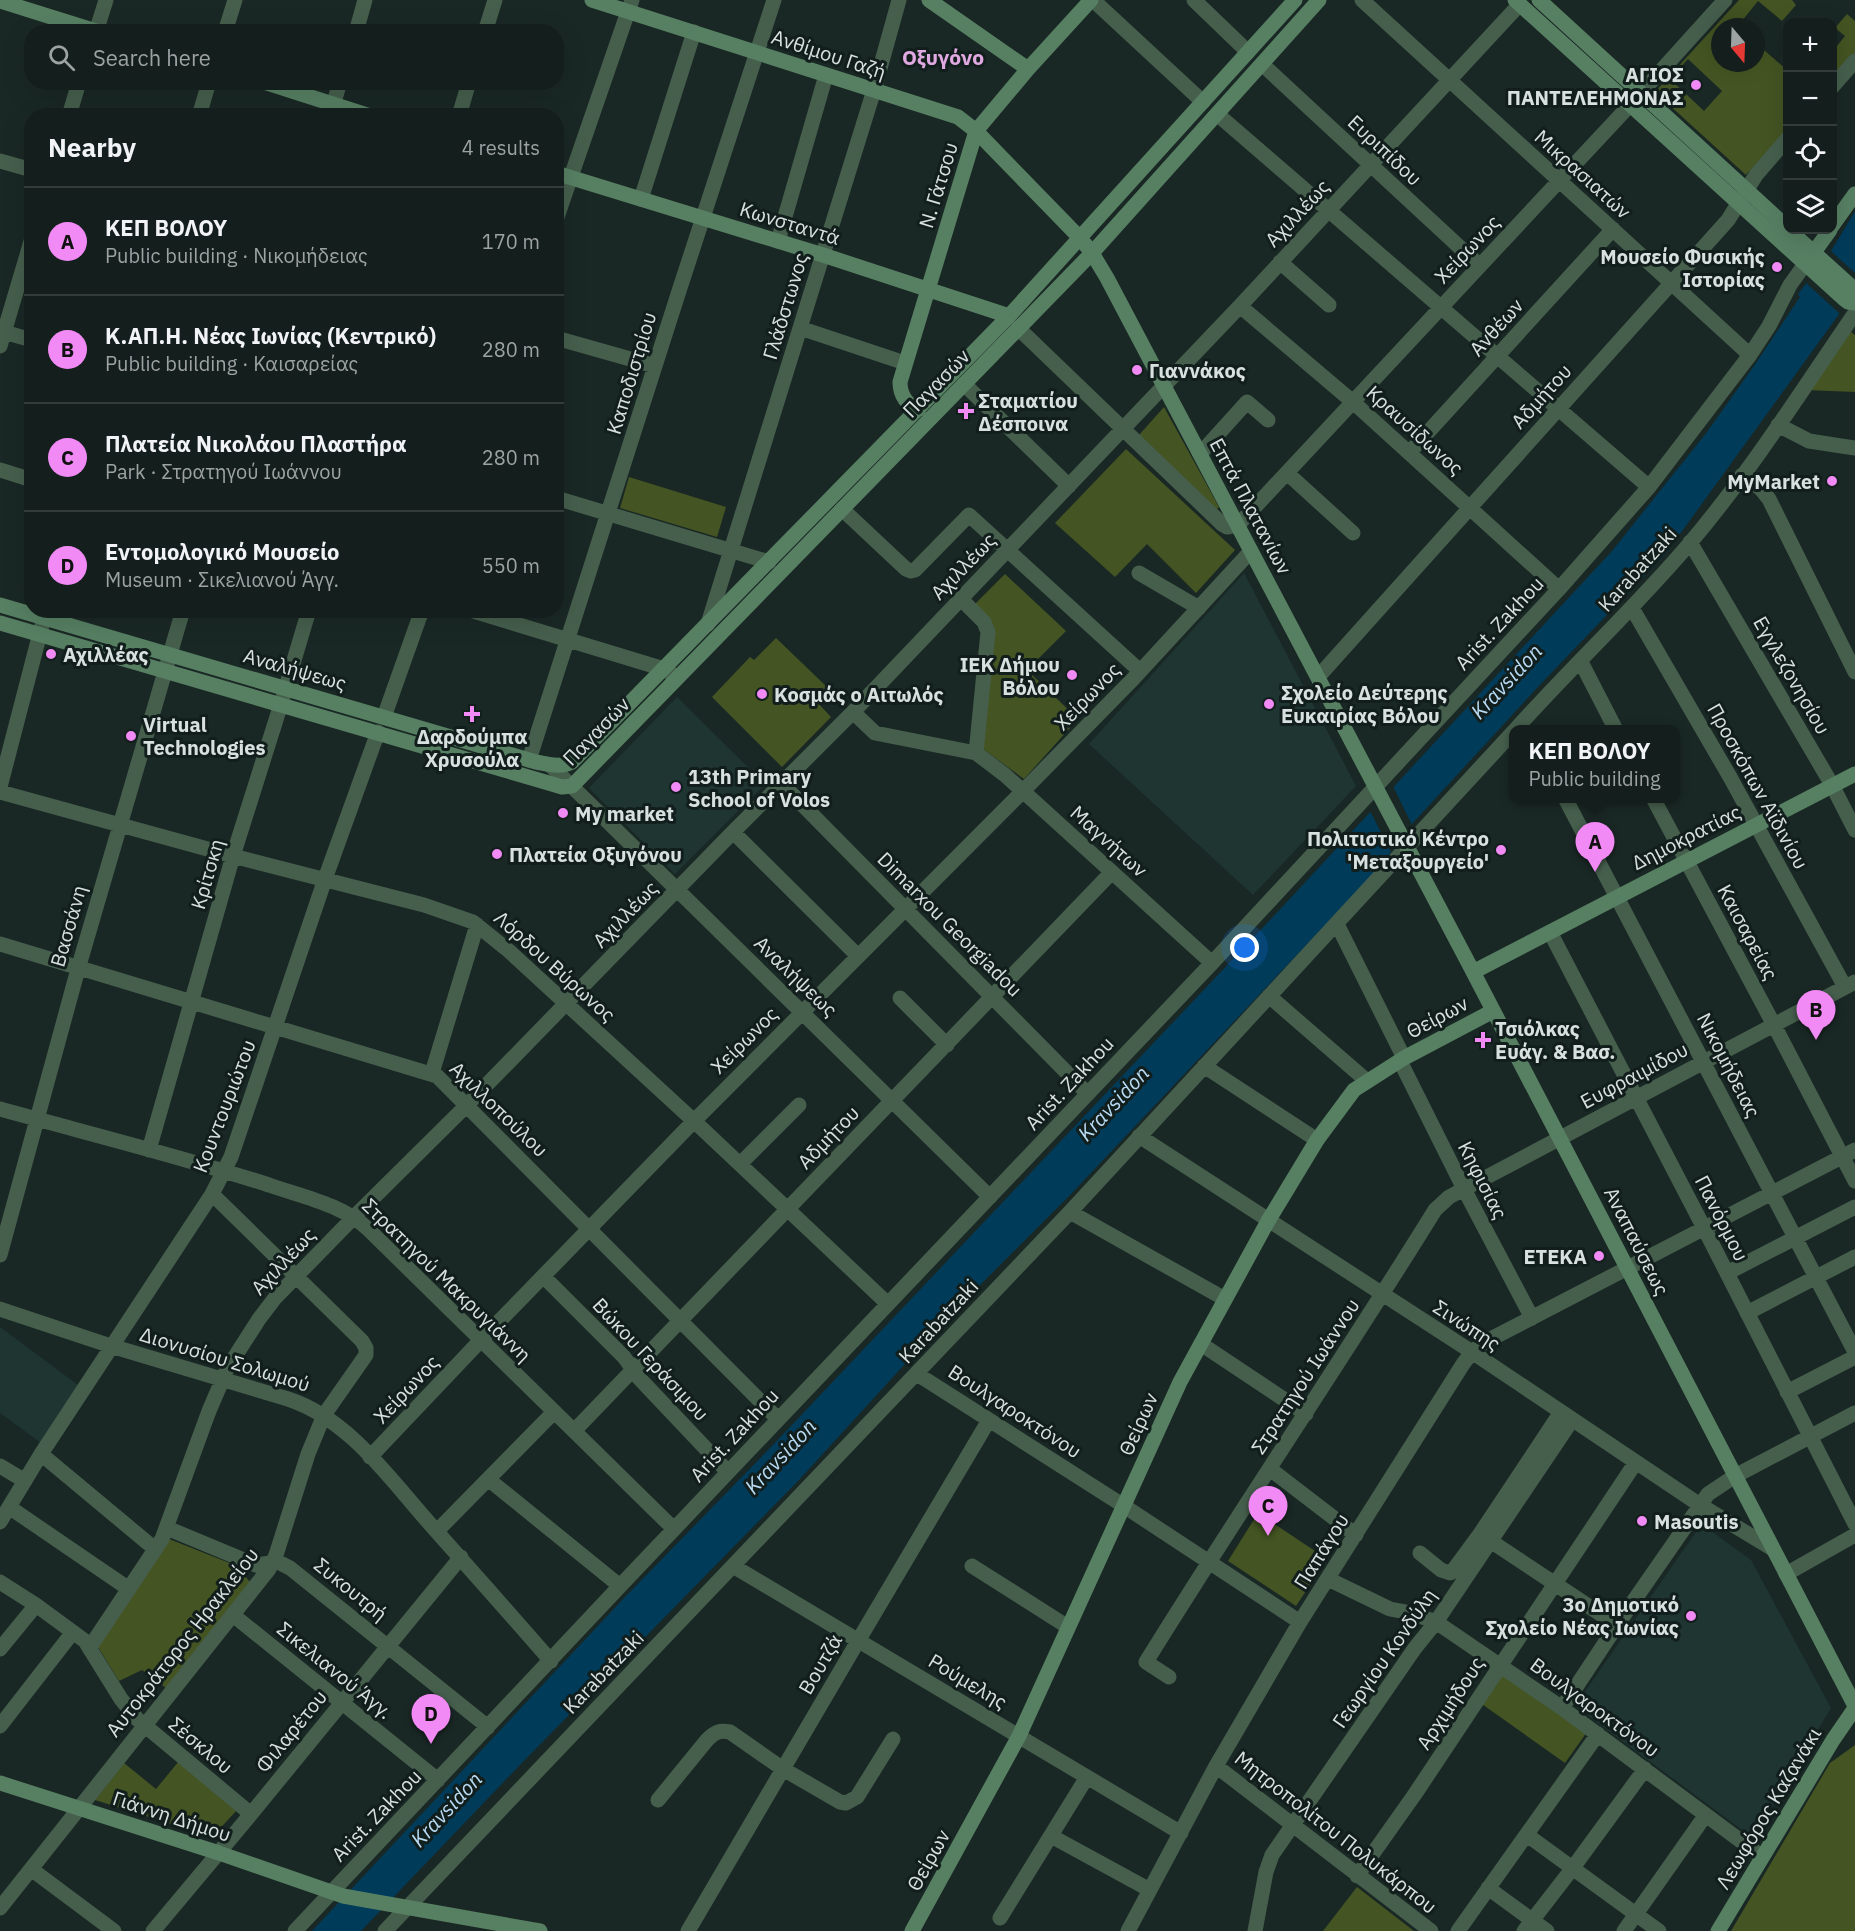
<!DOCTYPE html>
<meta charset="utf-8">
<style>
body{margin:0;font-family:"IBM Plex Sans",sans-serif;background:#1d2725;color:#f1f3f6}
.controls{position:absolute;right:18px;top:18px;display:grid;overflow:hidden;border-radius:12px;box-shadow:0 6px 24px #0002}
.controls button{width:54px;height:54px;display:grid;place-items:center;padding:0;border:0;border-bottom:2px solid #333c3b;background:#141e1c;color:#f1f3f6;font:30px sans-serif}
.compass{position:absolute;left:1711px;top:18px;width:54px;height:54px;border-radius:50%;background:#141e1c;box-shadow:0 6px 24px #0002;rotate:161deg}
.you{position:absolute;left:1245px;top:948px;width:21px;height:21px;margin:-15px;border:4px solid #fff;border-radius:50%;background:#1a73e8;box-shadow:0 0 0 9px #1a73e833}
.badge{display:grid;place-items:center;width:39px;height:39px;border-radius:50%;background:#f18af4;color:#111;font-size:20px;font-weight:700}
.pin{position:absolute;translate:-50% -50px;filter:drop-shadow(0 2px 3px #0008)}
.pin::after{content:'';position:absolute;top:32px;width:21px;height:18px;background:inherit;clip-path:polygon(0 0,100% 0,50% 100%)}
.popup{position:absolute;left:1509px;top:725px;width:171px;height:78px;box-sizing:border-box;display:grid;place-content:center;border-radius:12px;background:#141e1c;filter:drop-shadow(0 2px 4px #0005);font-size:20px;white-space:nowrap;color:#9da2a3}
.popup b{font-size:22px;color:#f1f3f6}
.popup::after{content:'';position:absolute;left:50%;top:100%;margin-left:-12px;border:12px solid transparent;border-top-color:#141e1c}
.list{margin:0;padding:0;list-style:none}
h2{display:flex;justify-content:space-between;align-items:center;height:78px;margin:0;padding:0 24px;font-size:26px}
h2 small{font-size:20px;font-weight:400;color:#9da2a3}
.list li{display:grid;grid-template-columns:39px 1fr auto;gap:18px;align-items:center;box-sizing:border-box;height:108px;padding:0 24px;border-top:2px solid #333c3b}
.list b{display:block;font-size:22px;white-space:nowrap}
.list p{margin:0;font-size:20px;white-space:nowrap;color:#9da2a3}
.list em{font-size:20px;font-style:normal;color:#9da2a3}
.icon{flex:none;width:33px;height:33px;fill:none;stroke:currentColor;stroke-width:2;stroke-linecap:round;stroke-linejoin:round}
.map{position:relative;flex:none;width:1855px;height:1931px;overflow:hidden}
.search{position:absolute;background:#141e1c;box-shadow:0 6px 24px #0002;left:24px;top:24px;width:540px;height:66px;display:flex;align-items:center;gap:15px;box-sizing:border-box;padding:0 21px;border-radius:24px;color:#9da2a3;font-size:22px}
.panel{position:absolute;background:#141e1c;box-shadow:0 6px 24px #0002;left:24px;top:108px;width:540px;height:510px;border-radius:24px}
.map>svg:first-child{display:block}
.built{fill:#1e3531}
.green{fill:#445422;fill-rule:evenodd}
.water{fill:#013b5a}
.pier{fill:#1a2825}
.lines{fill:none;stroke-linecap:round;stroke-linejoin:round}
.street{stroke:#465f4d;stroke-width:15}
.secondary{stroke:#578063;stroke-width:15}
.poi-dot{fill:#f18af4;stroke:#111e1c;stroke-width:2}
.labels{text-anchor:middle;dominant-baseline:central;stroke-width:6;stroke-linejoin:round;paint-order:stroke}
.street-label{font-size:20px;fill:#d8e1df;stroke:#111e1c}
.poi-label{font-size:20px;font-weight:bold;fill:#d8e1df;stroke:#111e1c;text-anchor:start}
.neighbourhood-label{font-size:21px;font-weight:bold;fill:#e1a9e2;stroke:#111e1c}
.water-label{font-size:21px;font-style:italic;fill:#b8daf3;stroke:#111e1c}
</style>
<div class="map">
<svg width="1855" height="1931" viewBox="0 0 1855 1931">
<rect width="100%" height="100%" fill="#1a2825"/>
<path class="built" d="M1244,573L1356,786L1253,895L1089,744Z
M677,697L765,784L675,874L589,788Z
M0,1327L78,1385L41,1443L0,1413Z
M1703,1525L1751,1560L1831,1708L1753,1838L1575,1706L1700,1526Z"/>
<path class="green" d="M1739,0H1792L1796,5L1782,21L1758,1L1737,27H1720V63H1756V43L1787,70V129L1746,175L1655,92ZM1688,59L1722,91L1704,111L1670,79Z
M1847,14L1855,21V54L1833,79V51L1845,36L1835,28Z
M1846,328L1855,335V392L1806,390Z
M1164,407L1219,507L1216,510L1139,435Z
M1126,449L1235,550L1196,593L1147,544L1115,577L1055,523Z
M629,477L726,507L717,537L620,508Z
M1005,574L1066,631L1027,670L1078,719L1024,779L979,746L993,625L974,605Z
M776,638L828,688L816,701L831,717L782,767L712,697L750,657L754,660Z
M1258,1513L1327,1559L1296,1606L1228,1561Z
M169,1539L237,1566L250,1582L166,1688L142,1670L119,1681L98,1647Z
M1501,1671L1587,1732L1565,1763L1479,1702Z
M1855,1745V1931H1731L1830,1763Z
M179,1761L238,1809L212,1837L95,1800L124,1763L156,1789Z
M1357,1887L1414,1931H1323Z"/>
<path class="water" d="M1855,211V292L1667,552L1536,689L1411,825L1379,868L1225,1031L1072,1193L947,1318L798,1481L518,1767L361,1931H312L625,1597L772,1446L1286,903L1612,551L1707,432L1756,363L1800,297L1798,294L1831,251Z"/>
<path class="pier" d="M1831,251L1855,273V292L1840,314L1806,283Z
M1392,784L1413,827L1392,854L1369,809Z"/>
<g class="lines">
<path class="street" d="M1093,0L1203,102
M1194,0L1248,52
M1362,0L1750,355
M96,32L106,0
M225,32L235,0
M356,32L365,0
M485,32L495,0
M1262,64L1480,266
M1832,87L1855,61
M1217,114L1649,487
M69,116L79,82
M199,116L209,82
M330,116L340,82
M459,116L469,82
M0,161L32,170
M641,199L694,32
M556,220L632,0
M778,241L826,75
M1280,262L1329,305
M1240,306L1353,402L1559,589
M800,328L905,363
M1018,328L1222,524L1227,527L1238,525L1630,105L1725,0
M0,331L32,340
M556,338L655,366
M0,346L32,238
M964,384L1069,486
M1778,425L1809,441L1855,448
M1409,453L1613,229
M1200,454L1247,402L1268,420
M0,470L32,480
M1287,473L1353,533
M1742,475L1761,489L1769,499L1855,672
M556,498L769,562
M842,509L906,569L911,571L915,570L969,515L1140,671
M1690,542L1832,785L1855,830
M1139,573L1199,608
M961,599L984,622L988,632L976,753
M1632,608L1730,777L1845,987
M470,610L664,669L672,674
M708,624L874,90L899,0
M1581,662L1616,730
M1318,677L1728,220L1756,175L1788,138
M853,712L875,733L976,753L1005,775L1212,963
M384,717L422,610
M1515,730C1572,666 1635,608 1690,543C1751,471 1802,390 1855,313
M529,760L679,291L774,0
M550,765L990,1197
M781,783L1088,1094
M0,787L46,610
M0,792L233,856L424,905L473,922L509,951L694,1121L888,1304
M1565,798L1855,1352
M1653,798L1774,1025L1855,1181
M733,832L858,956
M1337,924L1404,1058
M1550,932L1704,1228L1855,1524
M0,944L437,1076L778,1419
M1269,996L1367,1081
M900,998L947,1045
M1400,1061L1464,1189L1532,1318
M1204,1066L1317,1140
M432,1073L477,925
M0,1109C90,1134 180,1156 269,1185C303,1197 341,1204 368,1229L674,1529
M1139,1136L1472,1352L1700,1505L1773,1549
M149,1150L233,856L281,704L309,610
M740,1164L799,1105
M1070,1212L1225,1299
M0,1255L78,969L183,610
M1727,1273L1855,1207
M543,1276L624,1357L639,1378L728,1472
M0,1309L111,1346L288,1399C349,1419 389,1478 430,1524C470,1569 511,1615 551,1661
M1747,1313L1855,1257
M1201,1344L1306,1414
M917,1374L1124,1506L1300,1622
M1787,1392L1855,1357
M574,1431L1112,872
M41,1454L155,1549
M370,1457L481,1340L694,1121L1023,791L1133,679L1251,551
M0,1466L25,1481
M1270,1469L1356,1535
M488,1479L620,1586
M9,1507L129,1589
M0,1522L41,1454L212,1194L231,1157L325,879L378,732
M167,1528L256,1565L278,1562L290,1568L488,1727
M437,1531L554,1412
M1483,1536L1617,1625
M1420,1553L1441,1570L1450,1573L1452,1572L1480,1534L1561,1412
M733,1566L1181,1833
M972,1566L1068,1627
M1786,1574L1855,1535
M1328,1579L1390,1609L1411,1613L1436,1622L1562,1708L1761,1856
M0,1582L36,1605L85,1641L121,1699L137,1719L251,1814
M233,1615L438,1780
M90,1647L162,1539L209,1411L227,1369L259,1319L275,1298L354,1217L467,1105L733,832L853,712L1240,306L1520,4
M0,1649L36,1605
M1169,1677L1146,1662C1240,1510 1341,1362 1435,1210L1449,1197L1464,1189L1855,982
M1562,1708L1617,1625L1708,1494L1735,1476L1855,1413
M0,1726L73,1632
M1216,1766L1431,1931
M658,1800L707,1740C715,1732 719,1730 730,1732L783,1769L840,1802L846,1803L857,1797L893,1739
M1527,1835L1659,1931
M1051,1836L1150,1890
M31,1869L114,1931
M1357,1876L1415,1794L1636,1462
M1488,1888L1547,1931
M0,1908L269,1569L276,1555L308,1454L324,1415L366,1355V1348L362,1341L212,1194
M1000,1918L1087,1777
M153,1931L251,1814L461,1557
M295,1931L620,1586L1212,963L1559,589L1649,487L1750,355L1769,326L1790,285L1805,264
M385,1931L1070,1212L1514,731
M688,1931L858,1641L989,1420
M1128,1931L1216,1766L1300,1622L1463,1364L1472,1352L1483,1343L1855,1150
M1255,1931L1266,1872L1272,1855L1415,1648L1436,1622L1572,1420
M1458,1931L1598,1734
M1524,1931L1572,1869L1645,1769
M1624,1931L1705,1816"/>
<path class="secondary" d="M592,0L958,117L976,131L1080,238L1092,253L1107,278L1470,966L1855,1706
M929,0L1028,69
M1515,0L1844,299L1848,302L1855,303
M1539,0L1788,228
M0,1L99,32
M264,82L370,116
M556,173L823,255L1009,316
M1832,226L1855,194
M1789,230L1855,290
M1809,259L1830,230
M919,409C907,406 900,395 900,382L976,131L1028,69L1091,0
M0,605L536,762C548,764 560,768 572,762L1009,316L1295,0
M0,623L552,784L562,787L572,786L1092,253L1319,0
M1473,972L1855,774
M0,1783L219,1853L343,1896L540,1931
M912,1931L1019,1736L1180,1382L1268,1221L1317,1140L1354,1090L1404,1058L1493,1011
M1718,1931L1833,1740L1855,1708"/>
</g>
<g class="poi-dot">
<circle cx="1696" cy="85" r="6"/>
<circle cx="1777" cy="267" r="6"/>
<circle cx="1137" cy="370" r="6"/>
<path d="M963 402h6v6h6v6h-6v6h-6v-6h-6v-6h6z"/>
<circle cx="1832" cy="481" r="6"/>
<circle cx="51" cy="654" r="6"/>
<circle cx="1072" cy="675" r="6"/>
<circle cx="762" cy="694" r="6"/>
<circle cx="1269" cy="704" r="6"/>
<path d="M469 705h6v6h6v6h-6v6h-6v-6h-6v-6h6z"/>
<circle cx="131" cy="736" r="6"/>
<circle cx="676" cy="787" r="6"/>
<circle cx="563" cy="813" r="6"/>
<circle cx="1501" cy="850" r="6"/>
<circle cx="497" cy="854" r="6"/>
<path d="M1480 1031h6v6h6v6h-6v6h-6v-6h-6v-6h6z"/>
<circle cx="1599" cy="1256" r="6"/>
<circle cx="1642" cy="1521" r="6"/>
<circle cx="1691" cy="1616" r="6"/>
</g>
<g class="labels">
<g class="street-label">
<text transform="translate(829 54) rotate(18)">Ανθίμου Γαζή</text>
<text transform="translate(1385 150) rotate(43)">Ευριπίδου</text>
<text transform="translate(1583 174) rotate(42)">Μικρασιατών</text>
<text transform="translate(938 185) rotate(-73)">Ν. Γάτσου</text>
<text transform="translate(1297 213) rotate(-47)">Αχιλλέως</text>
<text transform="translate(790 223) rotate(17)">Κωνσταντά</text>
<text transform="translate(1467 249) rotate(-47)">Χείρωνος</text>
<text transform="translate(785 306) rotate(-73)">Γλάδστωνος</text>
<text transform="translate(1496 327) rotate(-48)">Ανθέων</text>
<text transform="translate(631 373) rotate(-73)">Καποδιστρίου</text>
<text transform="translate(936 383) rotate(-46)">Παγασών</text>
<text transform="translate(1541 396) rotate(-48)">Αδμήτου</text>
<text transform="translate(1415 430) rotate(42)">Κραυσίδωνος</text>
<text transform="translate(1251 506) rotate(62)">Επτά Πλατανίων</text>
<text transform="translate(963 566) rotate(-46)">Αχιλλέως</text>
<text transform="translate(1637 569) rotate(-48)">Karabatzaki</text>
<text transform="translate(1499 623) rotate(-47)">Arist. Zakhou</text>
<text transform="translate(295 669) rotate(16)">Αναλήψεως</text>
<text transform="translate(1792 675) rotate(60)">Εγγλεζονησίου</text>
<text transform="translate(1087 696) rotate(-46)">Χείρωνος</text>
<text transform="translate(596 731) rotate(-46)">Παγασών</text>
<text transform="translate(1758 786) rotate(61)">Προσκόπων Αϊδινίου</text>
<text transform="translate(1686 837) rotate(-27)">Δημοκρατίας</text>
<text transform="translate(1109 841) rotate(42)">Μαγνήτων</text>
<text transform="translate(207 874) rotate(-74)">Κρίτσκη</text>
<text transform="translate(625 914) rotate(-46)">Αχιλλέως</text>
<text transform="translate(950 924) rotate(45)">Dimarxou Georgiadou</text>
<text transform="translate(68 926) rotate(-74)">Βασσάνη</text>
<text transform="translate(1748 932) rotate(62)">Καισαρείας</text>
<text transform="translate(555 966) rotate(42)">Λόρδου Βύρωνος</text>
<text transform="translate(796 976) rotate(44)">Αναλήψεως</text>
<text transform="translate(1437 1017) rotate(-28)">Θείρων</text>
<text transform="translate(744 1040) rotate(-45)">Χείρωνος</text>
<text transform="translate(1729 1065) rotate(63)">Νικομήδειας</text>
<text transform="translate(1634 1075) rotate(-28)">Ευφραιμίδου</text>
<text transform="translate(1069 1083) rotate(-47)">Arist. Zakhou</text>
<text transform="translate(224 1106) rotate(-69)">Κουντουριώτου</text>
<text transform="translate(499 1109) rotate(44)">Αχιλλοπούλου</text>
<text transform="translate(828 1137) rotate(-46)">Αδμήτου</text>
<text transform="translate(1483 1180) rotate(63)">Κηφισίας</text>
<text transform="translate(1722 1218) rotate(63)">Πανόρμου</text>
<text transform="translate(1637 1241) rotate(63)">Αναπαύσεως</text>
<text transform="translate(283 1261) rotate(-47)">Αχιλλέως</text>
<text transform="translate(447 1280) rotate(44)">Στρατηγού Μακρυγιάννη</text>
<text transform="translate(938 1321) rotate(-47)">Karabatzaki</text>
<text transform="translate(1467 1325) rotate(33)">Σινώπης</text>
<text transform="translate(225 1359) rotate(17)">Διονυσίου Σολωμού</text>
<text transform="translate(651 1359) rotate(47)">Βώκου Γεράσιμου</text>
<text transform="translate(1305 1376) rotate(-57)">Στρατηγού Ιωάννου</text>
<text transform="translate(406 1389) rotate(-47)">Χείρωνος</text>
<text transform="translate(1015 1411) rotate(33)">Βουλγαροκτόνου</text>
<text transform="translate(1138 1424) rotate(-66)">Θείρων</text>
<text transform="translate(734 1435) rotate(-47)">Arist. Zakhou</text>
<text transform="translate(1321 1551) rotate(-58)">Παπάγου</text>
<text transform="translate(351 1589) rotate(39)">Συκουτρή</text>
<text transform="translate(182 1642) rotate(-52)">Αυτοκράτορος Ηρακλείου</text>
<text transform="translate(1384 1658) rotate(-55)">Γεωργίου Κονδύλη</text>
<text transform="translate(820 1664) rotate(-60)">Βουτζά</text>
<text transform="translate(335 1670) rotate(39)">Σικελιανού Άγγ.</text>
<text transform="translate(603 1672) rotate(-46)">Karabatzaki</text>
<text transform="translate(968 1681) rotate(31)">Ρούμελης</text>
<text transform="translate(1450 1703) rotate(-57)">Αρχιμήδους</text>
<text transform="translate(1595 1707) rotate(36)">Βουλγαροκτόνου</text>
<text transform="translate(291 1731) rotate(-51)">Φιλαρέτου</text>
<text transform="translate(201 1745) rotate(40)">Σέσκλου</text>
<text transform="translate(1768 1808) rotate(-59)">Λεωφόρος Καζανάκι</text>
<text transform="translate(376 1815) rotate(-46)">Arist. Zakhou</text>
<text transform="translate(172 1816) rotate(18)">Γιάννη Δήμου</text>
<text transform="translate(1336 1832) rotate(38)">Μητροπολίτου Πολυκάρπου</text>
<text transform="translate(928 1860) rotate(-61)">Θείρων</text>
</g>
<g class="poi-label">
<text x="1684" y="74" text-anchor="end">ΑΓΙΟΣ<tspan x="1684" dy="23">ΠΑΝΤΕΛΕΗΜΟΝΑΣ</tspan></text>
<text x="1765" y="256" text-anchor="end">Μουσείο Φυσικής<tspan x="1765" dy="23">Ιστορίας</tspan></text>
<text x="1149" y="370">Γιαννάκος</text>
<text x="978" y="400">Σταματίου<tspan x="978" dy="23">Δέσποινα</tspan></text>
<text x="1820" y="481" text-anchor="end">MyMarket</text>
<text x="63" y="654">Αχιλλέας</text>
<text x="1060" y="664" text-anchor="end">ΙΕΚ Δήμου<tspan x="1060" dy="23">Βόλου</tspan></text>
<text x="1281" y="692">Σχολείο Δεύτερης<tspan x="1281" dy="23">Ευκαιρίας Βόλου</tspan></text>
<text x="774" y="694">Κοσμάς ο Αιτωλός</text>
<text x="143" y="724">Virtual<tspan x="143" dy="23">Technologies</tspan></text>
<text x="472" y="736" text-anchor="middle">Δαρδούμπα<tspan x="472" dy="23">Χρυσούλα</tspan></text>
<text x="688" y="776">13th Primary<tspan x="688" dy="23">School of Volos</tspan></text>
<text x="575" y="813">My market</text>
<text x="1489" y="838" text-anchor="end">Πολιτιστικό Κέντρο<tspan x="1489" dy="23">'Μεταξουργείο'</tspan></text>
<text x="509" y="854">Πλατεία Οξυγόνου</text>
<text x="1495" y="1028">Τσιόλκας<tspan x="1495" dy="23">Ευάγ. &amp; Βασ.</tspan></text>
<text x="1587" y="1256" text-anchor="end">ΕΤΕΚΑ</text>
<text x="1654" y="1521">Masoutis</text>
<text x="1679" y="1604" text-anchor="end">3ο Δημοτικό<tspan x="1679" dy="23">Σχολείο Νέας Ιωνίας</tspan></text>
</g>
<g class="neighbourhood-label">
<text x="943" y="57">Οξυγόνο</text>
</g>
<g class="water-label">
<text transform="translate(1506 681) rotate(-47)">Kravsidon</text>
<text transform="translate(1113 1103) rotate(-47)">Kravsidon</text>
<text transform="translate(780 1456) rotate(-47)">Kravsidon</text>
<text transform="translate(446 1809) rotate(-47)">Kravsidon</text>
</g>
</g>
</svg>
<div class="controls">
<button>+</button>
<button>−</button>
<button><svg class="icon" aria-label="locate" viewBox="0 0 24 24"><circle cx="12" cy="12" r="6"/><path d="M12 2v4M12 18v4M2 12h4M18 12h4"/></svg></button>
<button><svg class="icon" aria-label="layers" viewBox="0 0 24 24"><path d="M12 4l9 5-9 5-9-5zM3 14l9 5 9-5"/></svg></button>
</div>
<svg class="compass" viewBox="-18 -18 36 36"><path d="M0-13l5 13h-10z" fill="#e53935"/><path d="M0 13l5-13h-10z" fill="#9da2a3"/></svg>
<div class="you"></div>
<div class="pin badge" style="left:1595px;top:872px">A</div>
<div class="popup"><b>ΚΕΠ ΒΟΛΟΥ</b>Public building</div>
<div class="pin badge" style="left:1816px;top:1040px">B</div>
<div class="pin badge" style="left:1268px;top:1536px">C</div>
<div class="pin badge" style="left:431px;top:1744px">D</div>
<div class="search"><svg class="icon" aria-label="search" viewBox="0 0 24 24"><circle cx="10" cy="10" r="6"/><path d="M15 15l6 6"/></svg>Search here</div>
<section class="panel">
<h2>Nearby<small>4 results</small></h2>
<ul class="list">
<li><span class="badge">A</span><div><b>ΚΕΠ ΒΟΛΟΥ</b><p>Public building · Νικομήδειας</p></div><em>170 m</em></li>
<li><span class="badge">B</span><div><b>Κ.ΑΠ.Η. Νέας Ιωνίας (Κεντρικό)</b><p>Public building · Καισαρείας</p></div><em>280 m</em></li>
<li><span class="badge">C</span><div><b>Πλατεία Νικολάου Πλαστήρα</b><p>Park · Στρατηγού Ιωάννου</p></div><em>280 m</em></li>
<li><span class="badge">D</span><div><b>Εντομολογικό Mουσείο</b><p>Museum · Σικελιανού Άγγ.</p></div><em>550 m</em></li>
</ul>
</section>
</div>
